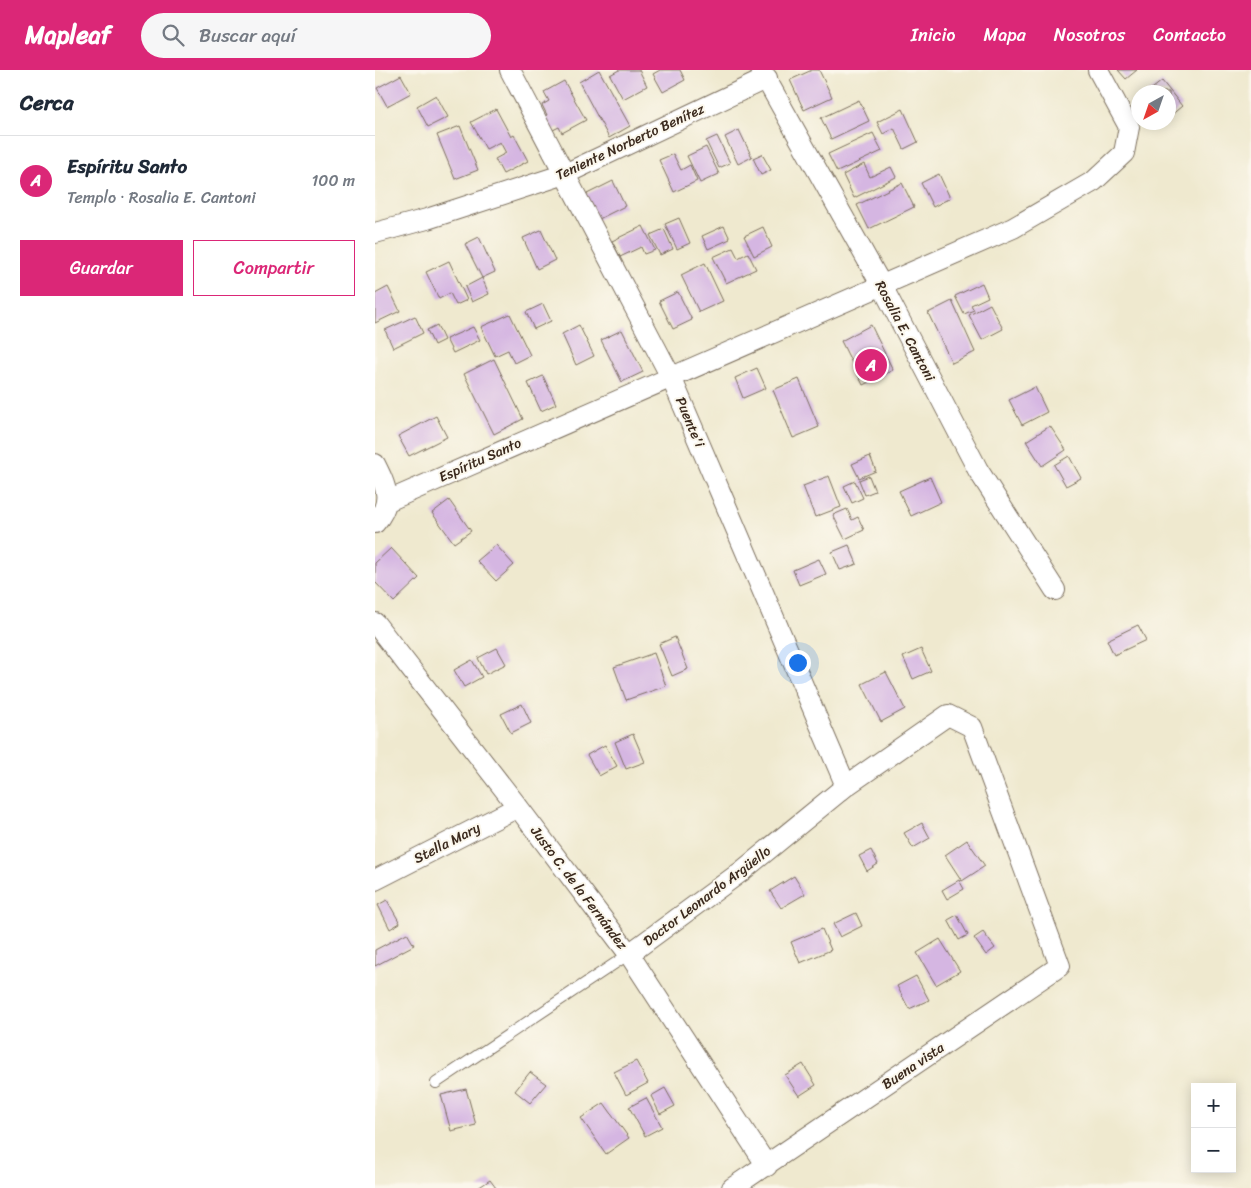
<!DOCTYPE html>
<html lang="es">
<meta charset="utf-8">
<style>
body{margin:0;font-family:Sriracha,sans-serif;background:#f6f6f7;color:#1f2937}
.controls{position:absolute;right:15px;bottom:15px;display:grid;overflow:hidden;border-radius:0px;box-shadow:0 2px 12px #0003}
.controls button{width:45px;height:45px;display:grid;place-items:center;padding:0;border:0;border-bottom:1px solid #e0e1e3;background:#fff;color:#1f2937;font:25px sans-serif}
.compass{position:absolute;left:756px;top:15px;width:45px;height:45px;border-radius:50%;background:#fff;box-shadow:0 2px 12px #0003;rotate:220deg}
.you{position:absolute;left:422px;top:592px;width:18px;height:18px;margin:-12px;border:4px solid #fff;border-radius:50%;background:#1a73e8;box-shadow:0 0 0 8px #1a73e833}
.badge{display:grid;place-items:center;width:32px;height:32px;border-radius:50%;background:#db2777;color:#fff;font-size:16px;font-weight:700}
.pin{position:absolute;translate:-50% -50%;border:2px solid #fff;box-shadow:0 1px 5px #0006}
.list{margin:0;padding:0;list-style:none}
h2{display:flex;justify-content:space-between;align-items:center;height:65px;margin:0;padding:0 20px;font-size:21px}
h2 small{font-size:16px;font-weight:400;color:#747a83}
.list li{display:grid;grid-template-columns:32px 1fr auto;gap:15px;align-items:center;box-sizing:border-box;height:90px;padding:0 20px;border-top:1px solid #e0e1e3}
.list b{display:block;font-size:19px;white-space:nowrap}
.list p{margin:0;font-size:16px;white-space:nowrap;color:#747a83}
.list em{font-size:16px;font-style:normal;color:#747a83}
.actions{display:flex;gap:10px;padding:15px 20px}
.actions a{flex:1;padding:11px 0;border:1px solid #db2777;border-radius:0px;text-align:center;font-size:18px;color:#db2777}
.actions .main{background:#db2777;color:#fff}
.icon{flex:none;width:28px;height:28px;fill:none;stroke:currentColor;stroke-width:2;stroke-linecap:round;stroke-linejoin:round}
.map{position:relative;flex:none;width:876px;height:1118px;overflow:hidden}
header{display:flex;align-items:center;gap:30px;box-sizing:border-box;height:70px;padding:0 25px;background:#db2777;color:#fff}
header strong{font-size:24px}
nav{display:flex;gap:28px;margin-inline-start:auto;font-size:18px}
.search{width:350px;height:45px;background:#f6f6f7;display:flex;align-items:center;gap:12px;box-sizing:border-box;padding:0 18px;border-radius:28px;color:#747a83;font-size:19px}
main{display:flex}
aside{flex:1;background:#fff}
.map>svg:first-child{display:block}
.building{fill:#d5b6e2}
.lines{fill:none;stroke-linecap:round;stroke-linejoin:round}
.lane-casing{stroke:#7a6d5c;stroke-width:12}
.street-casing{stroke:#7a6d5c;stroke-width:22}
.lane{stroke:#fff;stroke-width:10}
.street{stroke:#fff;stroke-width:20}
.labels{text-anchor:middle;dominant-baseline:central;stroke-width:4;stroke-linejoin:round;paint-order:stroke}
.street-label{font-size:14px;fill:#3b2a1e;stroke:#fbf7ec}
</style>
<header>
<strong>Mapleaf</strong>
<div class="search"><svg class="icon" aria-label="search" viewBox="0 0 24 24"><circle cx="10" cy="10" r="6"/><path d="M15 15l6 6"/></svg>Buscar aquí</div>
<nav><a>Inicio</a><a>Mapa</a><a>Nosotros</a><a>Contacto</a></nav>
</header>
<main>
<aside>
<h2>Cerca<small></small></h2>
<ul class="list">
<li><span class="badge">A</span><div><b>Espíritu Santo</b><p>Templo · Rosalia E. Cantoni</p></div><em>100 m</em></li>
</ul>
<div class="actions"><a class="main">Guardar</a><a>Compartir</a></div>
</aside>
<div class="map">
<svg width="876" height="1118" viewBox="0 0 876 1118">
<rect width="100%" height="100%" fill="#fbf7ec"/>
<filter id="ink" filterUnits="userSpaceOnUse"><feTurbulence type="fractalNoise" baseFrequency=".02" numOctaves="2"/><feDisplacementMap in="SourceGraphic" scale="10" xChannelSelector="R" yChannelSelector="G"/><feConvolveMatrix kernelMatrix="1 2 1 2 8 2 1 2 1" color-interpolation-filters="sRGB"/></filter>
<filter id="wash" filterUnits="userSpaceOnUse"><feTurbulence type="fractalNoise" baseFrequency=".0096" numOctaves="4" result="noise"/><feDisplacementMap in="SourceGraphic" scale="20" xChannelSelector="R" yChannelSelector="G"/><feGaussianBlur stdDeviation="1.12" result="paint"/><feColorMatrix in="noise" values="0 0 0 0 0 0 0 0 0 0 0 0 0 0 0 0 0 1.4 0 .05"/><feComposite in="paint" operator="in"/></filter>
<g filter="url(#wash)">
<rect width="100%" height="100%" fill="#efe9cf"/>
<g id="blocks">
<path class="building" d="M224,0L255,56L234,68L204,12Z
M244,0H264L272,16L248,29L235,5Z
M285,0H305L310,10L288,22L278,4Z
M437,0H444L457,27L429,40L415,10Z
M743,0H762L751,9Z
M26,5L36,23L12,36L2,18Z
M189,11L211,50L187,63L184,57L174,62L166,48L172,45L167,35L174,31L169,22Z
M787,11L807,36L794,47V22H773Z
M61,25L73,47L53,57L42,36Z
M484,30L494,51L456,69L446,48Z
M121,39L136,67L139,65L153,91L128,104L120,89L131,83L125,72L111,79L96,52Z
M528,39L543,72L529,79L519,58L508,64L502,52Z
M85,56L103,100L80,109L62,65Z
M364,60L377,87L363,94L350,67Z
M498,63L507,81L462,102L453,84Z
M342,66L355,93L344,98L331,71Z
M331,77L344,104L325,113L312,86Z
M298,84L306,100L315,95L322,111L299,122L284,90Z
M387,84L396,100L386,105L378,88Z
M489,94L495,107L516,97L521,107L479,128L468,105Z
M564,104L575,128L558,137L546,113Z
M238,111L250,136L222,150L210,125Z
M527,113L539,137L494,159L482,135Z
M304,148L315,173L302,179L290,154Z
M268,156L280,180L269,184L266,177L245,187L237,171Z
M349,156L355,169L333,179L327,166Z
M388,157L397,177L379,186L369,166Z
M289,159L298,179L285,185L275,165Z
M166,160L180,190L162,199L148,168Z
M104,167L120,202L107,208L90,174Z
M358,178L363,188L373,183L381,199L351,213L338,187Z
M74,191L92,230L81,235L75,223L64,229L51,202Z
M330,193L348,231L324,242L306,205Z
M107,208L114,224L97,232L90,217Z
M607,213L613,227L596,235L599,240L589,244L580,226Z
M13,217L25,241L0,253V224Z
M303,222L317,250L298,259L284,231Z
M577,231L600,282L577,293L553,243Z
M168,234L176,251L159,259L151,242Z
M615,234L628,259L607,270L594,245Z
M135,244L155,285L139,293L133,280L120,286L106,257Z
M40,246L48,263L18,278L10,260Z
M62,255L69,270L59,275L52,260Z
M204,255L219,286L201,295L187,264Z
M496,255L518,300L488,315L466,271Z
M98,257L105,270L78,283L71,269Z
M247,260L268,302L247,312L226,270Z
M119,289L148,349L119,364L89,304Z
M382,298L391,318L368,328L360,308Z
M168,306L181,334L166,341L153,313Z
M424,309L444,357L418,368L398,320Z
M660,317L672,342L647,355L634,330Z
M61,346L72,367L34,386L23,366Z
M675,356L691,380L667,396L651,371Z
M495,386L501,401L484,408L477,394Z
M694,386L706,408L691,416L679,395Z
M454,406L466,437L440,447L428,416Z
M494,406L500,421L490,425L484,410Z
M555,407L566,432L536,446L524,421Z
M480,411L488,428L477,433L469,416Z
M74,430L96,461L79,473L57,443Z
M472,439L477,450L483,447L489,460L470,469L458,445Z
M121,475L139,495L121,511L102,491Z
M474,475L482,494L465,500L457,482Z
M16,478L44,508L19,532L0,512V493Z
M444,489L451,504L424,515L418,500Z
M763,555L771,570L739,585L732,570Z
M300,567L313,599L297,606L284,574Z
M122,578L131,594L111,604L103,588Z
M546,579L556,601L538,609L528,587Z
M279,583L291,616L251,630L239,597Z
M97,590L107,607L89,617L79,600Z
M511,602L530,639L506,652L487,614Z
M147,634L156,653L136,663L126,644Z
M258,664L270,692L251,699L240,672Z
M230,675L242,696L224,706L212,685Z
M547,753L555,768L538,778L529,763Z
M592,770L610,796L587,811L570,785Z
M496,780L503,794L492,801L484,786Z
M419,806L430,824L406,838L395,821Z
M584,810L589,819L572,829L567,820Z
M12,830L25,853L15,859L3,835Z
M481,843L487,856L465,867L458,854Z
M582,845L593,865L584,870L573,850Z
M447,859L456,880L425,893L416,872Z
M608,862L620,878L611,885L599,868Z
M32,863L39,875L0,896V880Z
M565,869L585,901L561,915L542,883Z
M541,906L554,930L534,939L522,916Z
M261,991L273,1013L251,1025L239,1002Z
M428,994L441,1015L424,1026L410,1005Z
M155,1002L171,1014L155,1033L140,1021Z
M290,1018L300,1036L285,1044L276,1026Z
M91,1019L101,1055L76,1061L66,1025Z
M271,1028L287,1057L270,1066L254,1037Z
M229,1033L254,1068L231,1084L206,1048Z
M115,1110L121,1118H103Z"/>
</g>
</g>
<g filter="url(#ink)">
<use href="#blocks" fill-opacity="0" stroke="#7a6d5c" stroke-width="1"/>
<g class="lines">
<defs>
<path id="lane" d="M61,1013L254,884"/>
<path id="street" d="M135,0L296,307L471,716
M386,0L507,216L603,400L680,520
M0,163L52,149L190,104L392,8
M0,394C11,416 19,432 0,453
M13,431L638,158L719,111L749,83L754,57L723,0
M0,553L143,737L254,884L392,1096
M0,810L143,737
M254,884L367,801L471,716L573,645L597,657L685,896L357,1118"/>
</defs>
<use href="#lane" class="lane-casing"/>
<use href="#street" class="street-casing"/>
<use href="#lane" class="lane"/>
<use href="#street" class="street"/>
</g>
</g>
<g class="labels">
<g class="street-label">
<text transform="translate(255 72) rotate(-25)">Teniente Norberto Benítez</text>
<text transform="translate(530 261) rotate(62)">Rosalia E. Cantoni</text>
<text transform="translate(315 352) rotate(67)">Puente'i</text>
<text transform="translate(105 390) rotate(-24)">Espíritu Santo</text>
<text transform="translate(72 773) rotate(-27)">Stella Mary</text>
<text transform="translate(204 818) rotate(53)">Justo C. de la Fernández</text>
<text transform="translate(332 826) rotate(-37)">Doctor Leonardo Argüello</text>
<text transform="translate(538 996) rotate(-34)">Buena vista</text>
</g>
</g>
</svg>
<div class="controls">
<button>+</button>
<button>−</button>
</div>
<svg class="compass" viewBox="-18 -18 36 36"><path d="M0-13l5 13h-10z" fill="#e53935"/><path d="M0 13l5-13h-10z" fill="#747a83"/></svg>
<div class="you"></div>
<div class="pin badge" style="left:496px;top:295px">A</div>
</div>
</main>
